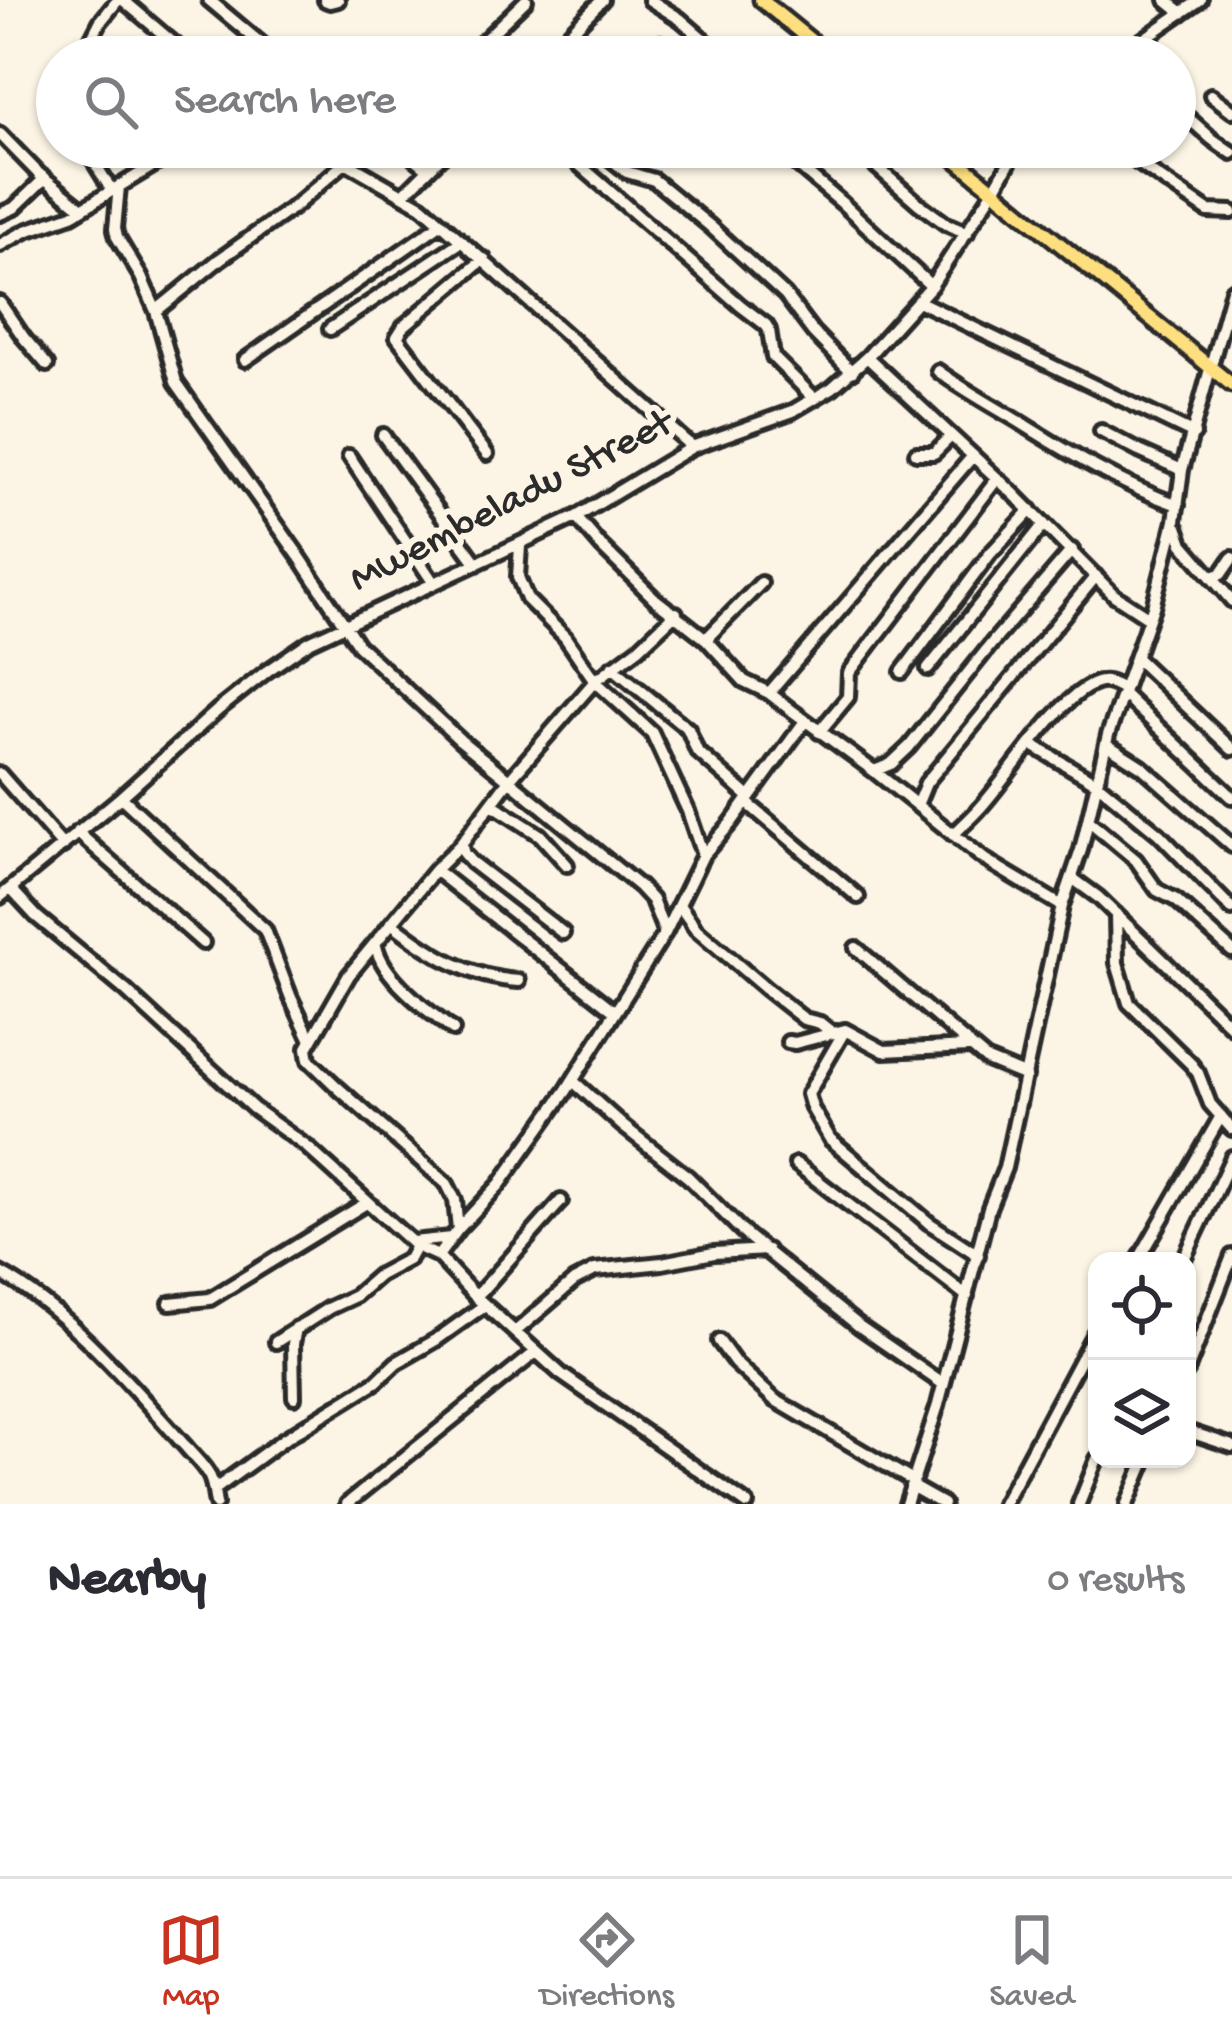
<!DOCTYPE html>
<style>
body{margin:0;font-family:"Gochi Hand",sans-serif;background:#f7f7f7;color:#2b2b33}
.controls{position:absolute;right:36px;bottom:36px;display:grid;overflow:hidden;border-radius:24px;box-shadow:0 3px 9px #0004}
.controls button{width:108px;height:108px;display:grid;place-items:center;padding:0;border:0;border-bottom:3px solid #e1e1e2;background:#fff;color:#2b2b33;font:60px sans-serif}
.list{margin:0;padding:0;list-style:none}
h2{display:flex;justify-content:space-between;align-items:center;height:156px;margin:0;padding:0 48px;font-size:51px}
h2 small{font-size:39px;font-weight:400;color:#7c7c81}
.icon{flex:none;width:66px;height:66px;fill:none;stroke:currentColor;stroke-width:2;stroke-linecap:round;stroke-linejoin:round}
.map{position:relative;flex:none;width:1232px;height:1504px;overflow:hidden}
.search{position:absolute;background:#fff;box-shadow:0 3px 9px #0004;left:36px;right:36px;top:36px;height:132px;display:flex;align-items:center;gap:30px;box-sizing:border-box;padding:0 42px;border-radius:66px;color:#7c7c81;font-size:45px}
.sheet{height:372px;background:#fff}
nav{display:flex;justify-content:space-around;align-items:center;box-sizing:border-box;height:168px;border-top:3px solid #e1e1e2;background:#fff;font-size:33px;color:#7c7c81}
nav a{display:grid;justify-items:center;gap:6px}
nav .on{color:#c8321e}
.map>svg:first-child{display:block}
.lines{fill:none;stroke-linecap:round;stroke-linejoin:round}
.minor-casing{stroke:#2b2b2b;stroke-width:20}
.major-casing{stroke:#2b2b2b;stroke-width:21}
.minor{stroke:#fcf5e5;stroke-width:10}
.major{stroke:#fedf80;stroke-width:12}
.labels{text-anchor:middle;dominant-baseline:central;stroke-width:12;stroke-linejoin:round;paint-order:stroke}
.street-label{font-size:42px;fill:#2b2b2b;stroke:#fcf5e5}
</style>
<div class="map">
<svg width="1232" height="1504" viewBox="0 0 1232 1504">
<rect width="100%" height="100%" fill="#fcf5e5"/>
<filter id="ink" filterUnits="userSpaceOnUse"><feTurbulence type="fractalNoise" baseFrequency=".00833" numOctaves="2"/><feDisplacementMap in="SourceGraphic" scale="24" xChannelSelector="R" yChannelSelector="G"/><feConvolveMatrix kernelMatrix="1 2 1 2 8 2 1 2 1" color-interpolation-filters="sRGB"/></filter>
<g filter="url(#ink)">
<g class="lines">
<defs>
<path id="minor" d="M123,0L190,57
M209,0L277,57
M325,0L330,2L338,0
M650,0L680,19L724,57
M1166,0L1182,13
M660,43L675,57
M82,57L100,22L118,0
M467,57L526,0
M546,57L602,0
M1118,57L1200,0
M1211,95L1232,111
M1185,115L1212,139L1232,153
M0,134L39,174L82,208
M90,147L96,165L112,191
M319,147L422,206L692,447
M401,147L427,168
M559,147L741,306L766,325L769,330L773,357L815,399
M596,147L627,172L654,180L710,226L785,295L813,332L852,372
M776,147L842,203L931,286
M829,147L837,152L845,147
M854,147L919,204L946,224L967,233
M1115,147L1208,211L1232,212
M119,186L115,229L117,237L141,277L156,311L176,382L299,556L358,645L460,740L640,887L652,900L665,933
M404,194L451,147
M0,214L14,208L45,178
M0,245L26,231L72,215L184,147
M484,259L404,326L397,337L487,454
M918,301L1194,434
M0,303L24,338L47,365
M156,311L220,259L295,206L347,161
M330,329L462,241
M867,357L1014,494L1114,595L1149,618
M245,360L442,223
M938,371C964,390 991,405 1018,421C1069,453 1121,485 1178,505
M1101,431L1139,451L1182,470
M383,435L477,564
M916,453H934L951,436
M349,456L433,582
M576,517L601,546L656,600L706,639L744,681L769,693L791,710L874,771L984,859L1062,906
M1177,527L1183,544L1232,601
M520,546L518,577L527,599L565,637L595,681L652,733L688,811L703,855
M1212,577L1221,574L1232,558
M706,639L761,583
M1136,658L1232,749
M612,667L688,729L697,751L749,797
M928,669L1044,524
M902,672L990,554L1031,510
M769,693L972,457
M1123,694L1232,797
M819,732L848,697L849,673L997,479
M1106,744L1142,767L1232,846
M1032,745L1097,783L1159,834L1232,909
M874,771L891,764L909,747L992,643L1072,550
M0,774L63,846
M121,797L265,930L291,998L311,1040
M746,802L858,897
M492,804L540,835L567,865
M917,805L926,783L1096,576
M1088,820L1136,860L1157,890L1176,900L1232,951
M77,832L203,943
M953,835C962,826 972,817 980,808C1008,778 1060,694 1097,683C1107,679 1115,685 1124,689
M461,844L464,854L471,862L563,933
M435,870L614,1011
M1072,878L1098,897L1232,1027
M11,889L36,916L125,990L253,1108L307,1147L416,1246L438,1256L476,1297L561,1374L747,1504
M0,897L121,797L219,709L267,671L309,642L576,517L692,447L793,411L832,388L867,357L931,286L994,190L1018,147
M679,905L696,929L766,989L804,1019L820,1023L830,1031
M1116,914L1117,963L1129,1003L1191,1064L1198,1073L1210,1104L1232,1129
M393,924C431,954 469,978 519,981
M376,946C382,977 428,1011 453,1030
M856,948L987,1060L1026,1076
M845,1030L808,1094L812,1108L830,1139L929,1223L978,1255
M788,1042L795,1043L845,1030L884,1051L969,1047
M573,1081L623,1126L688,1177L745,1234L859,1326L943,1384
M796,1164L967,1296
M458,1229L455,1200L447,1184L337,1087L309,1060L307,1048L349,975L435,870L461,844L509,780L595,681L638,649L676,613
M413,1242L451,1238
M438,1256L458,1229L500,1184L566,1091L665,933L703,855L731,823L805,721
M1138,1261L1221,1116
M1183,1261L1232,1157
M0,1273C68,1310 135,1390 186,1447C194,1457 204,1465 210,1477C214,1486 214,1494 216,1504
M476,1297L561,1201
M170,1303L210,1299L368,1202
M515,1332L574,1281L595,1270L662,1263L714,1253L767,1250
M719,1341L735,1363L775,1400L913,1481
M276,1342L329,1308L355,1296L379,1275L409,1259L416,1246
M1187,1371L1232,1256
M294,1397L293,1344L296,1328
M1187,1431L1232,1446
M911,1486L943,1504
M214,1490L284,1439L376,1382L396,1363L436,1340L485,1305
M347,1504L536,1352
M906,1504L938,1405L989,1208L1005,1168L1062,906L1081,850L1108,735L1153,607L1175,521L1182,470L1232,290
M1003,1504L1097,1328
M1079,1504L1097,1459
M1127,1504L1146,1459"/>
<path id="major" d="M761,0L831,57
M941,147L1232,385"/>
</defs>
<use href="#minor" class="minor-casing"/>
<use href="#major" class="major-casing"/>
<use href="#minor" class="minor"/>
<use href="#major" class="major"/>
</g>
</g>
<g class="labels">
<g class="street-label">
<text transform="translate(512 503) rotate(-27)">Mwembeladu Street</text>
</g>
</g>
</svg>
<div class="controls">
<button><svg class="icon" aria-label="locate" viewBox="0 0 24 24"><circle cx="12" cy="12" r="6"/><path d="M12 2v4M12 18v4M2 12h4M18 12h4"/></svg></button>
<button><svg class="icon" aria-label="layers" viewBox="0 0 24 24"><path d="M12 4l9 5-9 5-9-5zM3 14l9 5 9-5"/></svg></button>
</div>
<div class="search"><svg class="icon" aria-label="search" viewBox="0 0 24 24"><circle cx="10" cy="10" r="6"/><path d="M15 15l6 6"/></svg>Search here</div>
</div>
<section class="sheet">
<h2>Nearby<small>0 results</small></h2>
<ul class="list">
</ul>
</section>
<nav>
<a class="on"><svg class="icon" aria-label="map" viewBox="0 0 24 24"><path d="M3 6l6-2 6 2 6-2v14l-6 2-6-2-6 2zM9 4v14M15 6v14"/></svg>Map</a>
<a><svg class="icon" aria-label="directions" viewBox="0 0 24 24"><path d="M12 3l9 9-9 9-9-9zM9 14v-3h6M13 9l2 2-2 2"/></svg>Directions</a>
<a><svg class="icon" aria-label="saved" viewBox="0 0 24 24"><path d="M7 4h10v16l-5-4-5 4z"/></svg>Saved</a>
</nav>
